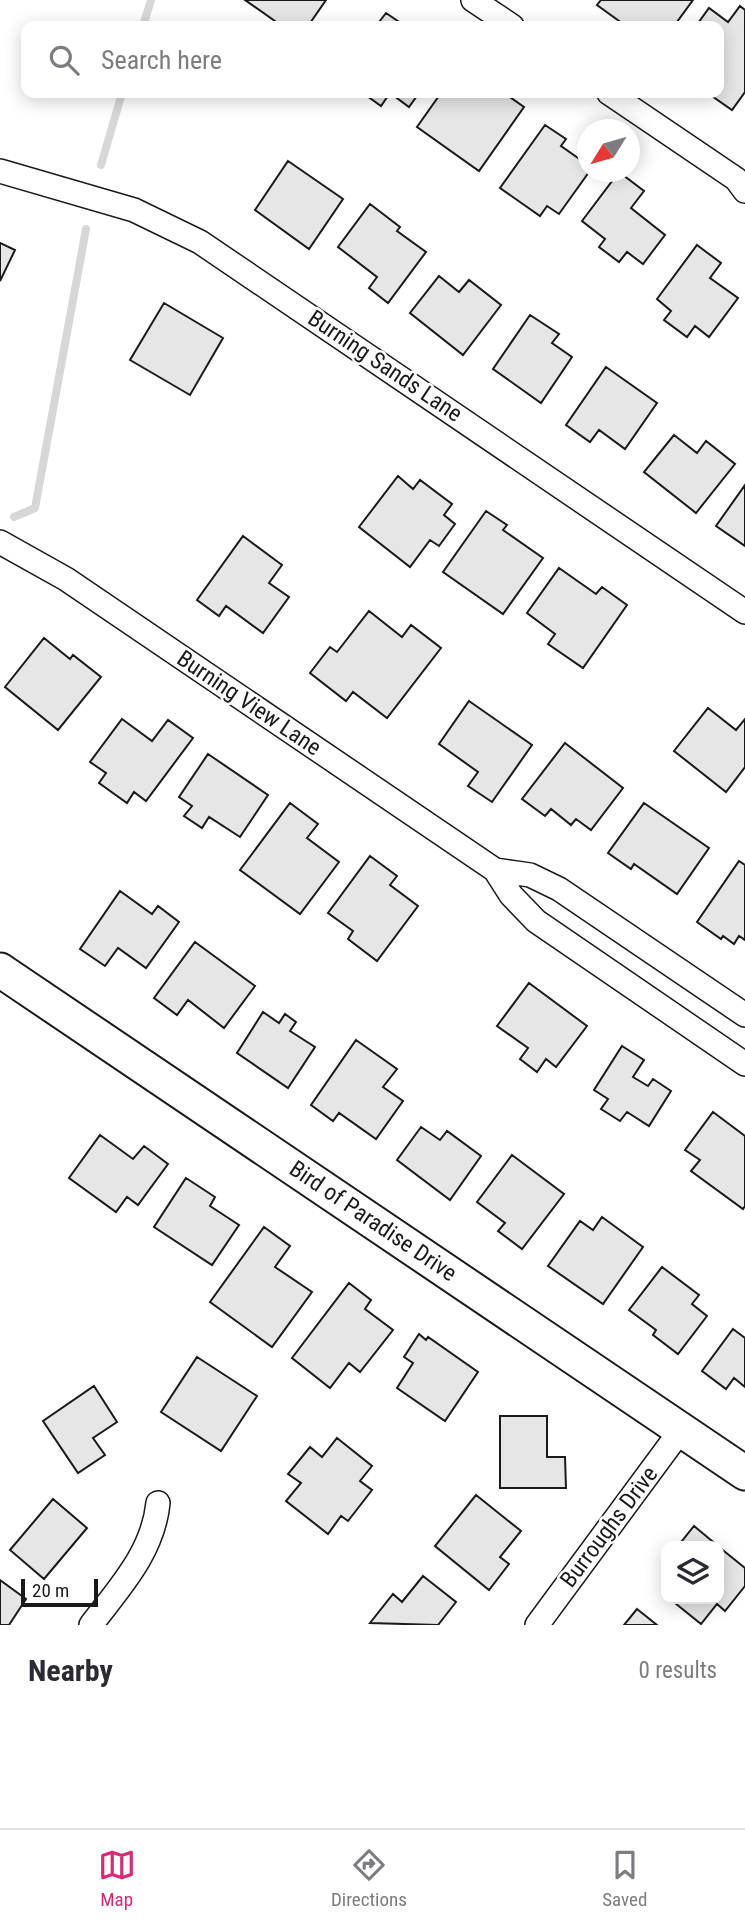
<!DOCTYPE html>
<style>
body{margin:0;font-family:"Roboto Condensed",sans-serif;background:#f7f7f7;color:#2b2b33}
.controls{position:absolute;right:21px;bottom:21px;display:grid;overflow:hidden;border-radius:14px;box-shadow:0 4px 18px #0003}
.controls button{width:63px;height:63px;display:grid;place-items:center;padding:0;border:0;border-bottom:2px solid #e1e1e2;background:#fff;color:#2b2b33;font:35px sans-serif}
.compass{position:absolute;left:577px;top:119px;width:63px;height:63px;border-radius:50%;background:#fff;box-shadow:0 4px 18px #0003;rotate:233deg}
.scale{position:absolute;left:21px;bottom:18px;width:77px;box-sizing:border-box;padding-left:7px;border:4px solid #1a1a1a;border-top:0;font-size:19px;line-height:24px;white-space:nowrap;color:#1a1a1a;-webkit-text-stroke:5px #fff;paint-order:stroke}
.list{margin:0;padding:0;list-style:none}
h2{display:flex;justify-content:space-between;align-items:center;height:91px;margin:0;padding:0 28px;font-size:30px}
h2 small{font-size:23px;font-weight:400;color:#7c7c81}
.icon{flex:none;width:38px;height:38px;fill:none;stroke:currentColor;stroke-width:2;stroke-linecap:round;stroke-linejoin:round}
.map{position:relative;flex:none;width:745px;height:1625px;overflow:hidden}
.search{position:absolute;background:#fff;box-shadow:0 4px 18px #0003;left:21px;right:21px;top:21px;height:77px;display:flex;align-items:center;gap:18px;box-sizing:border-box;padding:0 24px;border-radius:14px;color:#7c7c81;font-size:26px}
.sheet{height:203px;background:#fff}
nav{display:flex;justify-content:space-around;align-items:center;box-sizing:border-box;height:98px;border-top:2px solid #e1e1e2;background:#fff;font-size:19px;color:#7c7c81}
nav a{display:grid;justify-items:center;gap:4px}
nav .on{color:#db2777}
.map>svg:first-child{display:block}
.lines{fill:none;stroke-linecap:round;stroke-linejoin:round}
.stream{stroke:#d7d7d7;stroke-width:8}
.building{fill:#e6e6e6;stroke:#1a1a1a;stroke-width:2}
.street-casing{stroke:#1a1a1a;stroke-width:26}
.secondary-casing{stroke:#1a1a1a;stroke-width:37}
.street{stroke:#fff;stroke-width:23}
.secondary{stroke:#fff;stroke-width:33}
.labels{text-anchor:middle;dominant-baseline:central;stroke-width:5;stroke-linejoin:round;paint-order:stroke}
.street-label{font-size:23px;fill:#1a1a1a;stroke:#fff}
</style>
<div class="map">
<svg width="745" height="1625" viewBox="0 0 745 1625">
<rect width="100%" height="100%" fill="#fff"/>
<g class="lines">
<path class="stream" d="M143,26L151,0
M101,165L122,93
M14,517L35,508L86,229"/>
</g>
<path class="building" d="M245,0H326L308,26H282Z
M601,0H693L674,26H626L597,5Z
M740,6L745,10V92L732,110L709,94L719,93V26H696L709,8L728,22Z
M386,13L405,26H376Z
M363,93H419L409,107L390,93L381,106Z
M441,93H492L495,95L504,93L524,107L479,171L417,127Z
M545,125L566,139L561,146L588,165L589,172L559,214L547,206L540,216L500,188Z
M288,161L343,199L309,249L255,210Z
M619,172L644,191L631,208L665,235L643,264L627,252L619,262L599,247L605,239L582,221Z
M370,204L400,227L397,231L426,252L388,303L369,288L377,277L338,247Z
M0,243L15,250L0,281Z
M697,245L721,263L710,278L738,298L709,337L695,326L687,337L664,320L671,311L657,299Z
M439,276L459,292L469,280L501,305L463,355L410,313Z
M164,303L223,338L190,395L130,360Z
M530,315L559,334L552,343L572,357L541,403L493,369Z
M606,367L657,403L625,449L599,430L590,442L566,425Z
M674,435L697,453L706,441L735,464L696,513L644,472Z
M398,476L413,489L420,480L452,504L444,515L455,524L439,546L430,540L410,567L359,527Z
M745,485V546L716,526Z
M486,511L507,525L503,530L543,558L503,614L443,572Z
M243,536L282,565L269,583L289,597L263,633L226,606L219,616L197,600Z
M559,568L596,594L602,587L627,605L583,668L548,644L555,634L527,613Z
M369,611L402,637L411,625L441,648L387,718L353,692L346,701L310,673L330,647L337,652Z
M44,638L70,659L73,655L101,677L58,730L5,687Z
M469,701L532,745L492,802L468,786L478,772L439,744Z
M708,708L736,730L745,719V767L726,792L674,751Z
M122,719L152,741L168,720L193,738L146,801L134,792L127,803L99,783L106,773L90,762Z
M565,743L623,788L591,830L576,819L571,825L551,809L545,816L522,799Z
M208,754L268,795L240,837L209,817L202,828L184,816L192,806L179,797Z
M290,803L318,824L307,838L339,862L300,914L240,870Z
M644,803L709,848L677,894L634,864L631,869L608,853Z
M370,856L397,876L390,885L418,906L377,961L348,939L353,931L328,913Z
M739,861L745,865V940L739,936L734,944L723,936L721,939L697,922Z
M120,891L152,914L158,906L179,922L146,968L118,948L105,966L80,949Z
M195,942L255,986L224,1028L188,1000L177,1015L154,998Z
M529,983L587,1026L556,1067L546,1059L537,1072L520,1059L528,1048L497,1026Z
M263,1012L279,1023L285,1014L296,1022L290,1031L315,1047L288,1088L237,1053Z
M356,1040L397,1069L383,1087L403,1101L376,1139L339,1113L333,1121L311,1105Z
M622,1046L644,1060L633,1077L648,1086L653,1079L671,1091L649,1126L627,1112L620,1121L601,1109L608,1099L594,1090Z
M713,1112L745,1136V1206L743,1209L691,1171L700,1160L685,1150Z
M421,1127L440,1140L447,1131L481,1156L450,1200L397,1160Z
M100,1135L133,1159L144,1146L168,1164L138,1205L127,1197L116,1212L69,1178Z
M512,1155L564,1194L522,1249L498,1231L505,1223L477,1202Z
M186,1178L215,1197L210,1206L239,1225L212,1265L154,1227Z
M602,1217L643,1247L603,1304L548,1266L580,1221L593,1230Z
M264,1227L290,1246L275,1267L312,1292L272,1347L210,1302Z
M662,1267L699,1295L692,1304L707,1316L678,1354L653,1335L656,1330L629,1310Z
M349,1283L371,1300L365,1309L393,1330L360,1372L349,1363L330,1388L292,1358Z
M733,1329L745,1338V1387L734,1378L726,1389L702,1371Z
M419,1334L426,1340L428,1337L478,1372L445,1421L397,1388L413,1363L404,1357Z
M197,1357L257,1396L221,1451L161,1412Z
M94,1386L117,1422L93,1438L105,1455L78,1473L43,1421Z
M500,1416H547V1457H565L566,1488H500Z
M337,1438L372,1466L360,1481L372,1490L348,1521L341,1516L328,1534L286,1501L301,1483L288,1474L310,1447L322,1457Z
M476,1495L521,1531L500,1557L509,1564L489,1590L435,1546Z
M53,1499L87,1528L44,1579L10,1550Z
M694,1526L718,1546H678Z
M719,1547L745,1568V1586L725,1611L717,1604L701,1624L670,1599H719Z
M423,1576L456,1602L438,1625L370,1623L393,1594L402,1602Z
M0,1580L26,1599L9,1625H0Z
M637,1609L657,1625H624Z"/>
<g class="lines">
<defs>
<path id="street" d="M473,0L512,26
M609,93L736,179L745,191
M0,171L134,210L200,242L745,612
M0,542L66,579L495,870
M745,1015L559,889L530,875L495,870L511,895L536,921L745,1064
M91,1625C120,1587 153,1552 158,1503
M537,1625L681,1430"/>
<path id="secondary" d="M0,970L745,1473"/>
</defs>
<use href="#street" class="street-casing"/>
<use href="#secondary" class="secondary-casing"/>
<use href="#street" class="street"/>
<use href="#secondary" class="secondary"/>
</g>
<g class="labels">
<g class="street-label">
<text transform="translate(385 366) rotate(34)">Burning Sands Lane</text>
<text transform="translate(249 703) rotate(34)">Burning View Lane</text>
<text transform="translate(373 1221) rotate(34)">Bird of Paradise Drive</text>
<text transform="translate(609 1527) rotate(-53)">Burroughs Drive</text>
</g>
</g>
</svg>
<div class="controls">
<button><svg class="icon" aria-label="layers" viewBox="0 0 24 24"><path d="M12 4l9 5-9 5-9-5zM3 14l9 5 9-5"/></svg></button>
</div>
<svg class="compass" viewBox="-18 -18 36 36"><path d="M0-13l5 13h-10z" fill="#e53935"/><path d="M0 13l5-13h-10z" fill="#7c7c81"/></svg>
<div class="scale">20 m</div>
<div class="search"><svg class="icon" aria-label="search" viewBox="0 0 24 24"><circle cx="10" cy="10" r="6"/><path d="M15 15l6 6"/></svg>Search here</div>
</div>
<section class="sheet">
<h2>Nearby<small>0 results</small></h2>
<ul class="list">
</ul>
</section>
<nav>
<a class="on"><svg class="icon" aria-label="map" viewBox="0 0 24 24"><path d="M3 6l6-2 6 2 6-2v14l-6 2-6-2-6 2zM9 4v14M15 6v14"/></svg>Map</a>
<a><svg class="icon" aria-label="directions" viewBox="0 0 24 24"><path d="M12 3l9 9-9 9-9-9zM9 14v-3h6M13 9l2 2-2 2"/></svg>Directions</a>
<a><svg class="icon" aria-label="saved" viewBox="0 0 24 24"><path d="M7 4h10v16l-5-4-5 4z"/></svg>Saved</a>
</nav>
